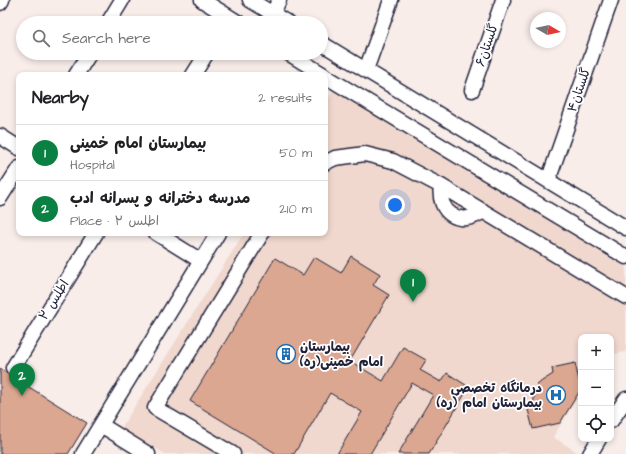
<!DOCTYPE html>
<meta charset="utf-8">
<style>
body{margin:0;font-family:"Architects Daughter","Playpen Sans Arabic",sans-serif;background:#f6f6f6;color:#202124}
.controls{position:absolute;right:12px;bottom:12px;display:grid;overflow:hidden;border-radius:8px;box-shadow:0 2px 6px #0003}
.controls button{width:36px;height:36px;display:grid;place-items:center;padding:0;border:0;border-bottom:1px solid #e0e0e0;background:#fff;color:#202124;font:20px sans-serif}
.compass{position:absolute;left:530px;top:12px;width:36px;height:36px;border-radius:50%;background:#fff;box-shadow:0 2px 6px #0003;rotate:99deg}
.you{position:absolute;left:395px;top:205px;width:14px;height:14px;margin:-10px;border:3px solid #fff;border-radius:50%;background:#1a73e8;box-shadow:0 0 0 6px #1a73e833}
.badge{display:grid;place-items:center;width:26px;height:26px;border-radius:50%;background:#0b8043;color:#fff;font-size:13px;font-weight:700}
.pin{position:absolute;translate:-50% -33px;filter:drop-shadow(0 1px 2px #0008)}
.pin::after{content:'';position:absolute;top:21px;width:14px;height:12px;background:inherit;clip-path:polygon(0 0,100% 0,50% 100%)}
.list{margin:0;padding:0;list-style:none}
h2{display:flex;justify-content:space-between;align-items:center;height:52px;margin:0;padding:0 16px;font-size:17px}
h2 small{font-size:13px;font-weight:400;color:#757577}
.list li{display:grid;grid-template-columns:26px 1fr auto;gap:12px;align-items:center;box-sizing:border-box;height:56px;padding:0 16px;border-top:1px solid #e0e0e0}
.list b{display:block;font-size:15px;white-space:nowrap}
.list p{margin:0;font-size:13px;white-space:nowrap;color:#757577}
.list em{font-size:13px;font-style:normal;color:#757577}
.icon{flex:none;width:22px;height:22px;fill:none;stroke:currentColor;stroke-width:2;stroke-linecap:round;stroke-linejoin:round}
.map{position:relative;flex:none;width:626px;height:454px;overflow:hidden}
.search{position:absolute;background:#fff;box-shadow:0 2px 6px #0003;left:16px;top:16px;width:312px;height:44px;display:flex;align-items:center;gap:10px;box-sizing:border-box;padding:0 14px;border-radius:22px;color:#757577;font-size:15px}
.panel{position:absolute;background:#fff;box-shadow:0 2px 6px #0003;left:16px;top:72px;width:312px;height:164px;border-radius:8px}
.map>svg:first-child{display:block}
.built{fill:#f0d8ce}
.building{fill:#dca790;stroke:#22223b}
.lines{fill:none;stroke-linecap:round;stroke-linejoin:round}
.minor-casing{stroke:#22223b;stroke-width:17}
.minor{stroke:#fff;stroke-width:14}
.labels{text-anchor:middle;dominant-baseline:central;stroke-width:3.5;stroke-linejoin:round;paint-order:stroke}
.street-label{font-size:13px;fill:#22223b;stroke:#fff}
.poi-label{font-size:13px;font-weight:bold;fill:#22223b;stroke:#fff;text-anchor:start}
</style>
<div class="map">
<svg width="626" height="454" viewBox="0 0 626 454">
<rect width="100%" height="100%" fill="#f8ede9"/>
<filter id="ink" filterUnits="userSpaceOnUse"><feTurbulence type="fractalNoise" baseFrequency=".025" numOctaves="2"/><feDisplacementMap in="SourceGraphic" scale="8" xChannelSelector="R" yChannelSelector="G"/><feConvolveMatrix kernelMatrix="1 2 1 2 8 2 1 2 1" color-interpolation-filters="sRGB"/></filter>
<g filter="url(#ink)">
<path class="built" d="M334,90L626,267V349L625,352L614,354L611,352V337H581V391L553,437L577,452L575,454H165L121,428L244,233H325V104Z"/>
<path class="building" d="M351,256L380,274L373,285L389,295L350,361L383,381L403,347L426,360L420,370L441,382L447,373L469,387L429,454H398L433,395L412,383L370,454H337L362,412L330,393L294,454H277L190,401L275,258L303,275L314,257L341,273Z
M575,363L581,389L560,423L533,429L527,406L533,405L535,391L537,385L542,381L553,374L552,368Z
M0,369L87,423L68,454H0Z"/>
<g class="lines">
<defs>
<path id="minor" d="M202,0L239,23
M250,0L288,23
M0,3L2,0
M108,23L122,0
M268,23L273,14L279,0
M321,43L626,228
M288,53L324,75
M366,70L391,0
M76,75L90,53
M193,75L207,53
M325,76L626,257
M472,90L503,0
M0,136L19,148
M325,163L335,158L365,154L393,161L441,186L626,297
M548,181L611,0
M441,186C437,213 460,228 483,211
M0,198L19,168
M156,233L201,261
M13,368L96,233
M611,421L626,399
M101,425L148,454
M83,454L218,233
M233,454L155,408L262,233
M590,454L599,439"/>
</defs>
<use href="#minor" class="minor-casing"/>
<use href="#minor" class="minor"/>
</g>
</g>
<defs>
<symbol id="building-ring" viewBox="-11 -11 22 22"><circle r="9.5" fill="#fff" stroke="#1f6fb2" stroke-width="1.5"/><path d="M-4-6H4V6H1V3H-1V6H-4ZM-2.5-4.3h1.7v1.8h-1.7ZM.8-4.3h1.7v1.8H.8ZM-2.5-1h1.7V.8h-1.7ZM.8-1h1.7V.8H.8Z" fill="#1f6fb2"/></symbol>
<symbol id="hospital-ring" viewBox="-11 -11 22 22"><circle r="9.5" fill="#fff" stroke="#1f6fb2" stroke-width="1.5"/><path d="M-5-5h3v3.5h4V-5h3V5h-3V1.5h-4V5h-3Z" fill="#1f6fb2"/></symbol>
</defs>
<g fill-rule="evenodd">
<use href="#building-ring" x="275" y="343" width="22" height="22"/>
<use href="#hospital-ring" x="545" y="384" width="22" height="22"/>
</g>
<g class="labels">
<g class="street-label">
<text transform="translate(487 45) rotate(-71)">گلستان۶</text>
<text transform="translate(579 90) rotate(-71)">گلستان۴</text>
<text transform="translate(54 300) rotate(-58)">اطلس ۲</text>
</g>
<g class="poi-label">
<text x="300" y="347">بیمارستان<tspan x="300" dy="15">امام خمینی(ره)</tspan></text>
<text x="542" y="388" text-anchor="end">درمانگاه تخصصی<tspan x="542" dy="15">بیمارستان امام (ره)</tspan></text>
</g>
</g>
</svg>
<div class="controls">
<button>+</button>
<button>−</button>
<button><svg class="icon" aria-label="locate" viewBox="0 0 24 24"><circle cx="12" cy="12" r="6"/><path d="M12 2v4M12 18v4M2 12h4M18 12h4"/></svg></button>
</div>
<svg class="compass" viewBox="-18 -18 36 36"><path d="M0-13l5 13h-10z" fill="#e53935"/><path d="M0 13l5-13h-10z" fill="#757577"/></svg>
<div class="you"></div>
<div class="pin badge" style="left:413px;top:302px">1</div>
<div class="pin badge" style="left:22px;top:396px">2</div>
<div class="search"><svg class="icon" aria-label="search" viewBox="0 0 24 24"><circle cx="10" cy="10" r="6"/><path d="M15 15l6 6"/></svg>Search here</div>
<section class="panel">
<h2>Nearby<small>2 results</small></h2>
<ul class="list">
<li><span class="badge">1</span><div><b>بیمارستان امام خمینی</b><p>Hospital</p></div><em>50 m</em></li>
<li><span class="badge">2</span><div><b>مدرسه دخترانه و پسرانه ادب</b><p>Place · اطلس ۲</p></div><em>210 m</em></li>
</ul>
</section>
</div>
